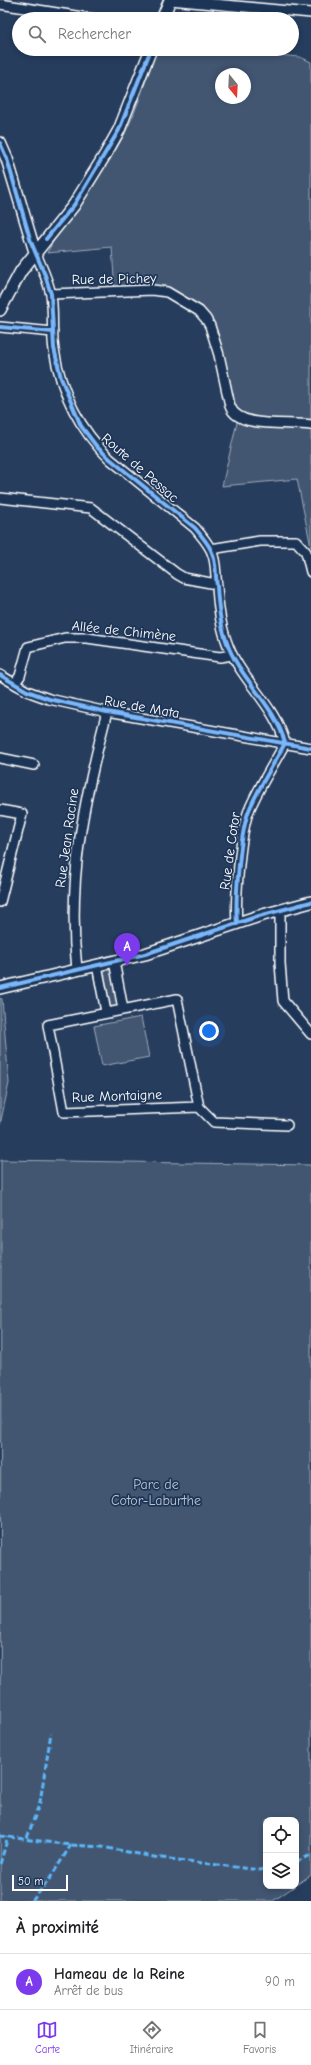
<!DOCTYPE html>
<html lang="fr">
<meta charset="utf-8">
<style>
body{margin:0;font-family:"Comic Neue",sans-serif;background:#f2f2f2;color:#202124}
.controls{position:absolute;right:12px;bottom:12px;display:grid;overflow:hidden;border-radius:8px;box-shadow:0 2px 6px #0003}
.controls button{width:36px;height:36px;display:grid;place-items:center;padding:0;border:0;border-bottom:1px solid #e0e0e0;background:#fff;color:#202124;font:20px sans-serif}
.compass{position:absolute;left:215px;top:68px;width:36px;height:36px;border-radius:50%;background:#fff;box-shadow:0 2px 6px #0003;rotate:162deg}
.scale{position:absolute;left:12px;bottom:10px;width:56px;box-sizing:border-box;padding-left:4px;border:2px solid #fff;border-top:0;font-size:11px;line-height:14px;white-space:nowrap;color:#fff;-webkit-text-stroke:3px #1d3557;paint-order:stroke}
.you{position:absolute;left:209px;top:1031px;width:14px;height:14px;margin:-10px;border:3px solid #fff;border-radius:50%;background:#1a73e8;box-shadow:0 0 0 6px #1a73e833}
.badge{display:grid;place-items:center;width:26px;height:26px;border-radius:50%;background:#7c3aed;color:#fff;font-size:13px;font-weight:700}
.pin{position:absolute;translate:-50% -33px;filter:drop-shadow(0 1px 2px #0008)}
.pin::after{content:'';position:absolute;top:21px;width:14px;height:12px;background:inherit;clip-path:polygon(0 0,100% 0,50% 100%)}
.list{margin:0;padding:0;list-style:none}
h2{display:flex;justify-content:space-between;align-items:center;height:52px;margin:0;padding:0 16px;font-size:17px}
h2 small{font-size:13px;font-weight:400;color:#757577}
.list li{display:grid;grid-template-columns:26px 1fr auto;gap:12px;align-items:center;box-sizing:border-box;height:56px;padding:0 16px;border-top:1px solid #e0e0e0}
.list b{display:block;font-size:15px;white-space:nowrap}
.list p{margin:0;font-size:13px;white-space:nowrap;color:#757577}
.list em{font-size:13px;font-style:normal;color:#757577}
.icon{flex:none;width:22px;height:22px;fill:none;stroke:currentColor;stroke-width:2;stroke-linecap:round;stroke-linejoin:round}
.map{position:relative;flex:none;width:311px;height:1901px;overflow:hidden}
.search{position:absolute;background:#fff;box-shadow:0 2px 6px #0003;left:12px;right:12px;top:12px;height:44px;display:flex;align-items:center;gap:10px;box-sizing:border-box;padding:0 14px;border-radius:22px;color:#757577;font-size:15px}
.sheet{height:108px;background:#fff}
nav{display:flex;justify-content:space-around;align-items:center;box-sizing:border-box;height:56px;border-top:1px solid #e0e0e0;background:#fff;font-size:11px;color:#757577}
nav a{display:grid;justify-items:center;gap:2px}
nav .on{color:#7c3aed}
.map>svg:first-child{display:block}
.green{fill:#425672;stroke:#a0aab8;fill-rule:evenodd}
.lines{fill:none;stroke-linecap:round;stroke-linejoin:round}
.minor-casing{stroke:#fff;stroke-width:12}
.tertiary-casing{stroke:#fff;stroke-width:14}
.minor{stroke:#1d3557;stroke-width:9}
.tertiary{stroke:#1d3557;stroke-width:11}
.quiet{stroke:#5cb8fa;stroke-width:3;stroke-dasharray:6 3;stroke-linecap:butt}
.cycleway-casing{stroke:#1d3557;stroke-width:6}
.cycleway{stroke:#7ab7fb;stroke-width:4}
.labels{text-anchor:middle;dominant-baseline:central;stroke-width:3.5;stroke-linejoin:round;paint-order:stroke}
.street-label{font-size:14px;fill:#fff;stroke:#1d3557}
.park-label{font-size:14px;fill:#bdc4ce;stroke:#1d3557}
</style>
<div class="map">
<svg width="311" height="1901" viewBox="0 0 311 1901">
<rect width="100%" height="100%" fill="#263d5e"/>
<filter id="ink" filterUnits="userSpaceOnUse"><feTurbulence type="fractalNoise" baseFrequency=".025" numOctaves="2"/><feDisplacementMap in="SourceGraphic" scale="8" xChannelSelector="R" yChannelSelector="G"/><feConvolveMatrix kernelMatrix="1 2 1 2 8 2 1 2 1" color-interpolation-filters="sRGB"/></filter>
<g filter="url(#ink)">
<path class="green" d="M157,49H205L300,57L311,62V547L297,479L222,486L238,418L206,319L167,292L115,293L112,247L47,253C67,211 102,177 124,135C137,111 147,75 157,49ZM221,74H245V98H221Z
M111,970L118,1006L111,1008L109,1006L102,973L104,971Z
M0,998L2,999L9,1083L0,1125Z
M141,1017L149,1057L102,1066L94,1026Z
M1,1160L311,1165V1875L296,1885V1820H266V1886H295L273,1901H0Z"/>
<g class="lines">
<defs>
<path id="minor" d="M170,0L311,13
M0,4L95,19
M35,252C41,265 48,280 51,295C54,313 51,331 54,350C61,392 79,429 110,459L195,528C201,535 207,542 211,550C217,562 215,574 217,586C218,604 220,623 226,640C238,678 275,704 285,743
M51,294L153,290L167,292L199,311L206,319L210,326L219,355L230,406C238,430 290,421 311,425
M0,327L53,332
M0,498L91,508L177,574L184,578L216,584
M211,549L260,541H296L306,552L311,572
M0,675L27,691L49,699L107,712L311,748
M15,683L20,676L28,647L65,638H87L220,657L232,655
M0,758L34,765
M0,810L22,814L0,902
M280,910V963L283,1001L311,1034
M237,924C235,900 240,829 250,808C260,785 274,764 285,743
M114,961L123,1009
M97,965L106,1012
M77,970C67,878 84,800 107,712
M199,1107L64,1112L48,1025L177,999L199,1107L214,1122L287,1125"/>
<path id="tertiary" d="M162,19L170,0
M0,143L7,159L35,252
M0,310L21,271L74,205L105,155L119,130L151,49
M0,988L145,954L259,916L311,902"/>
</defs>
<use href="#minor" class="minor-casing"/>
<use href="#tertiary" class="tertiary-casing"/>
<use href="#minor" class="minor"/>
<use href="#tertiary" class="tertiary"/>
<path class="quiet" d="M0,1836L71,1845L102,1847L154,1857L259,1870L266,1869
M27,1838L40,1802L51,1733
M296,1862L311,1855
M0,1864L8,1837
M32,1901L49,1880L71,1845"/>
<defs>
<path id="cycleway" d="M0,143L7,159L31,242L45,275L51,294L54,348L61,378L81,426L97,447L110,459L195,528C201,535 207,542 211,550C217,562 215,574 217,586C218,604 220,623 226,640C238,678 275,704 285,743
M46,239L74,205L119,130L151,49
M0,327L53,332
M0,675L27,691L49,699L107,712L311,748
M237,924C235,900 240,829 250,808C260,785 274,764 285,743
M0,988L145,954L259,916L311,902"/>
</defs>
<use href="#cycleway" class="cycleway-casing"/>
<use href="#cycleway" class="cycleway"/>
</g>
</g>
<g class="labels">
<g class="street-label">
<text transform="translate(114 279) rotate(-1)">Rue de Pichey</text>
<text transform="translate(140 468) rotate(41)">Route de Pessac</text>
<text transform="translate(124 631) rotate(6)">Allée de Chimène</text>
<text transform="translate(142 707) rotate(10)">Rue de Mata</text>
<text transform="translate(67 838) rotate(-82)">Rue Jean Racine</text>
<text transform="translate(230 851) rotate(-82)">Rue de Cotor</text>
<text transform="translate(117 1096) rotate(-2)">Rue Montaigne</text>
</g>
<g class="park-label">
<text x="156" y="1484">Parc de<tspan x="156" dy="16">Cotor-Laburthe</tspan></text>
</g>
</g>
</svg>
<div class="controls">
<button><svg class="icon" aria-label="locate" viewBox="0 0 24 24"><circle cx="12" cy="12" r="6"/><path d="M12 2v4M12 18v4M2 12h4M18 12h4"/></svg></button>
<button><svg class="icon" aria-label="layers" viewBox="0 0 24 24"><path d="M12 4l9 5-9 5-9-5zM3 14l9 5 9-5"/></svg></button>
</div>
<svg class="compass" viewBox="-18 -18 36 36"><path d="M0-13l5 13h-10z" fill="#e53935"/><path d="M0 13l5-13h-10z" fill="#757577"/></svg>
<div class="scale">50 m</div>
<div class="you"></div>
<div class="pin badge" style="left:127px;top:966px">A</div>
<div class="search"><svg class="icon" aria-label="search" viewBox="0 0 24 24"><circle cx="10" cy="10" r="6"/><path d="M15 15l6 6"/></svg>Rechercher</div>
</div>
<section class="sheet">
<h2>À proximité<small></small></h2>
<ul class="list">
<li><span class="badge">A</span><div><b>Hameau de la Reine</b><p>Arrêt de bus</p></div><em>90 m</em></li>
</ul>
</section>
<nav>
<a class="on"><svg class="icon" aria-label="map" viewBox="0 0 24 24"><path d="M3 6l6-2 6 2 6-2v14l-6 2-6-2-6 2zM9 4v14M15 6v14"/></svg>Carte</a>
<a><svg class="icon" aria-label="directions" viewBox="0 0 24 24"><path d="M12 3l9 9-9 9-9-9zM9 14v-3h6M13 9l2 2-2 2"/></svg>Itinéraire</a>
<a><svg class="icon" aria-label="saved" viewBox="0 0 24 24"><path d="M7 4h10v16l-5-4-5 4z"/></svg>Favoris</a>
</nav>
